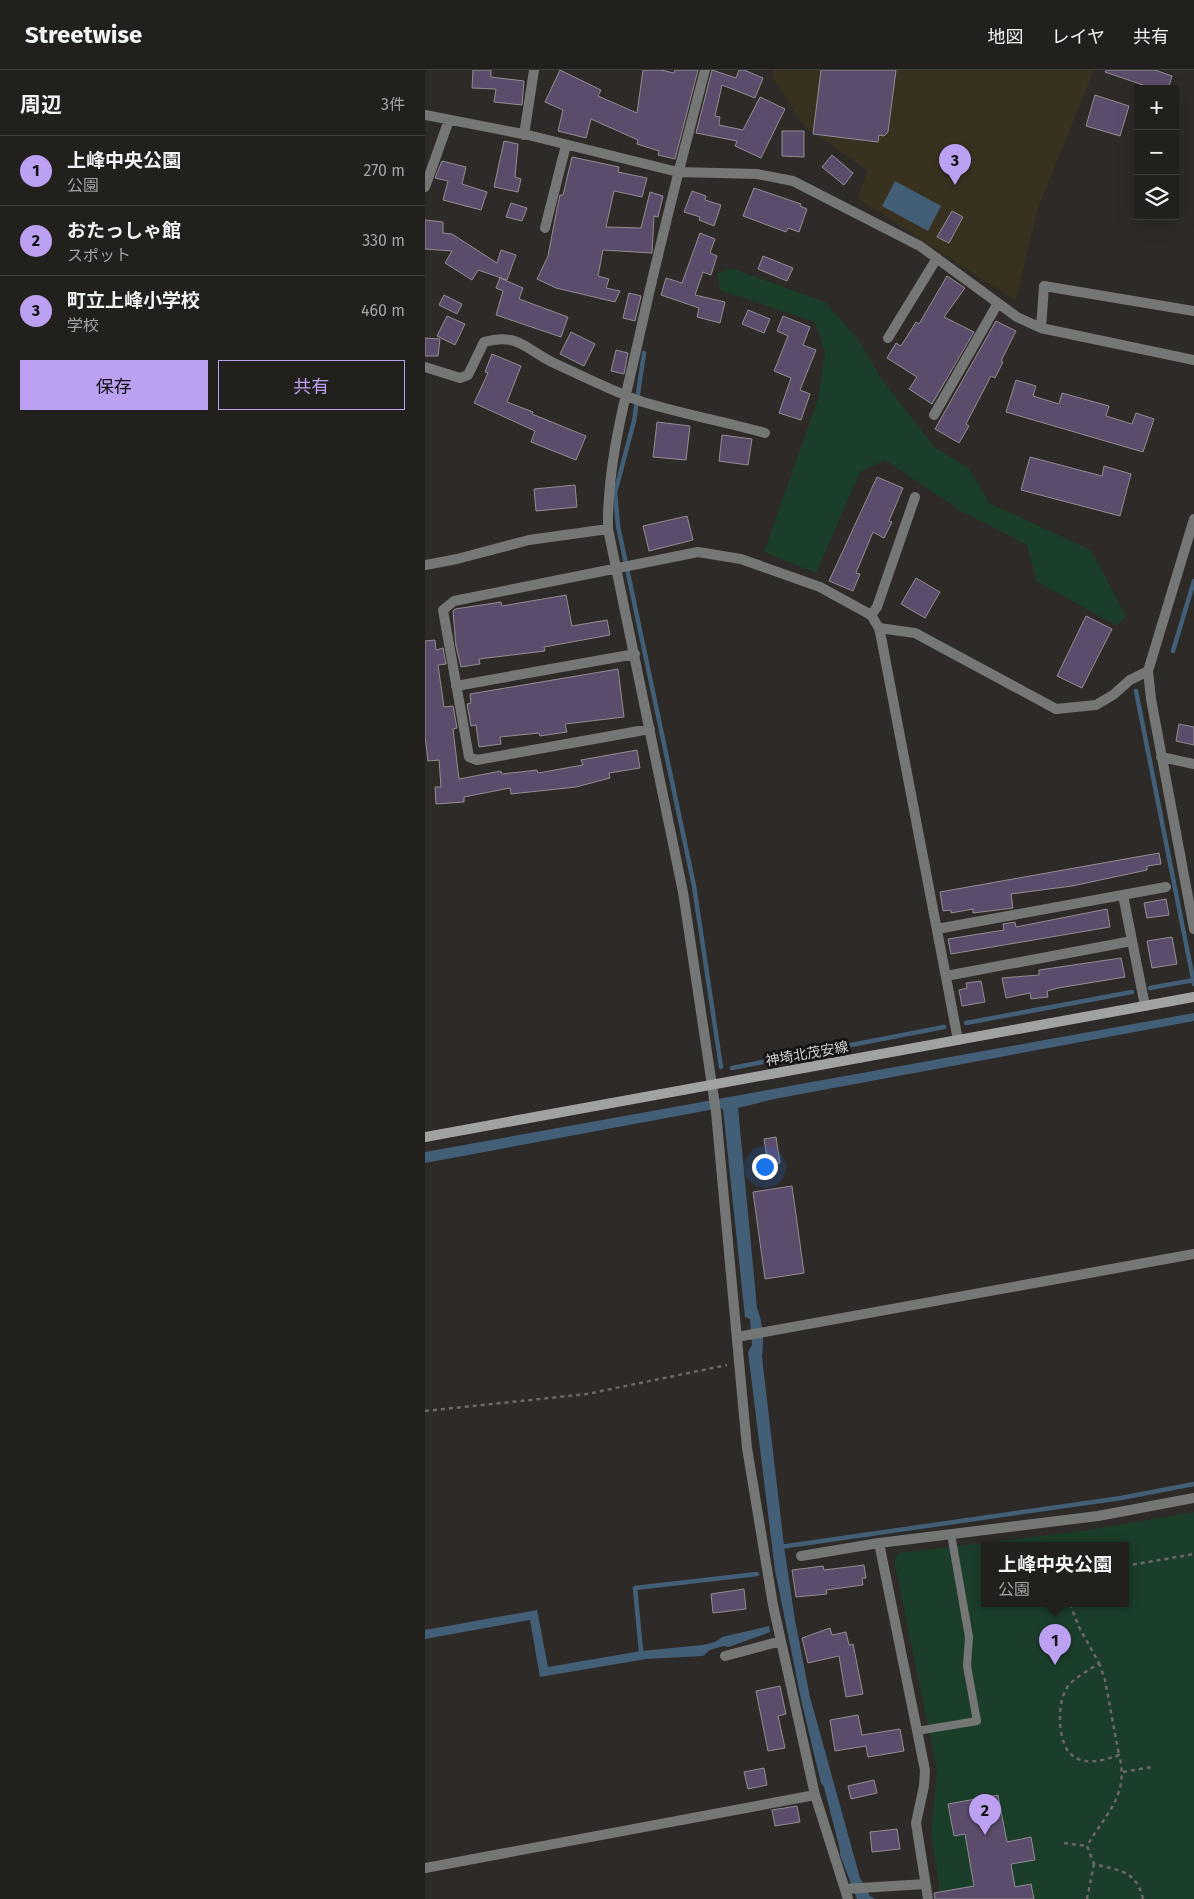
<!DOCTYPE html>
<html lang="ja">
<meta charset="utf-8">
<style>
body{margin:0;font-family:"Fira Sans","Noto Sans JP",sans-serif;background:#2a2826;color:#f1f3f6}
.controls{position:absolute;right:15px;top:15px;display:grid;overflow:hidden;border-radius:0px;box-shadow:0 5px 20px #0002}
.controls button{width:45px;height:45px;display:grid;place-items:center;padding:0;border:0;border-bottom:1px solid #3f3e3b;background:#22201d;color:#f1f3f6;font:25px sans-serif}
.you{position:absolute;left:339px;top:1096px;width:18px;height:18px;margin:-12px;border:4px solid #fff;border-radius:50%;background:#1a73e8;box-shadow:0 0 0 8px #1a73e833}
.badge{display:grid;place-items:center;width:32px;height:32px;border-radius:50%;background:#bca0f2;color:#111;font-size:16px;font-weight:700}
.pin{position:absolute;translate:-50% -41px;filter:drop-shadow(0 1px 2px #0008)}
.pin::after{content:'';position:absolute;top:26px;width:18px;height:15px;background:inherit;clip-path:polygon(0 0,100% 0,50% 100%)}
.popup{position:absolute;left:556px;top:1472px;width:148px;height:65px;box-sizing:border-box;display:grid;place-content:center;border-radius:0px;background:#22201d;filter:drop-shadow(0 1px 4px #0005);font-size:16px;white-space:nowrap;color:#a2a3a4}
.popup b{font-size:19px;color:#f1f3f6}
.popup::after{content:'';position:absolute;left:50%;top:100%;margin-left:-10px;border:10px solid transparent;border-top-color:#22201d}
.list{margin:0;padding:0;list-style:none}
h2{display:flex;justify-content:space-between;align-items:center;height:65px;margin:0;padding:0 20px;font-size:21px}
h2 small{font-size:16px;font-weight:400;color:#a2a3a4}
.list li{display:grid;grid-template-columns:32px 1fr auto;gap:15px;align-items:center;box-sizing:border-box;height:70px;padding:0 20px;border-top:1px solid #3f3e3b}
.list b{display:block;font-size:19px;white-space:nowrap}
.list p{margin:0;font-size:16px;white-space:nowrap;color:#a2a3a4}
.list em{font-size:16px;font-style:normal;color:#a2a3a4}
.actions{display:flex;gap:10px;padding:15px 20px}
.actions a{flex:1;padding:11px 0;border:1px solid #bca0f2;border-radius:0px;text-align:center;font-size:18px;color:#bca0f2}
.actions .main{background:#bca0f2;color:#111}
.icon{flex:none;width:28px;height:28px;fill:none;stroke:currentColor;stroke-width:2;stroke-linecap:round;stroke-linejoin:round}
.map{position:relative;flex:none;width:769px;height:1829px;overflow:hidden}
header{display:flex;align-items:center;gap:30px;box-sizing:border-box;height:70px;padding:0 25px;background:#22201d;border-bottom:1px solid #3f3e3b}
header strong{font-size:24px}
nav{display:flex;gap:28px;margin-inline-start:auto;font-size:18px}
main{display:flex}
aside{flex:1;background:#22201d}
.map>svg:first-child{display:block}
.education{fill:#383120}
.green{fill:#1b3e2b;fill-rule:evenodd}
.water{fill:#435f78}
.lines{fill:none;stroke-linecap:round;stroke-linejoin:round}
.stream{stroke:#435f78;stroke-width:4.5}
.building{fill:#5c4c6b;stroke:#908e92}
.path{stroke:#6b6865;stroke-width:2.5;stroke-dasharray:4 4;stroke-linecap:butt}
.lane{stroke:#757776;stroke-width:8}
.street{stroke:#757776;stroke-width:10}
.secondary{stroke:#a0a3a0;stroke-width:10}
.labels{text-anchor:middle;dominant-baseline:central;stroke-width:5;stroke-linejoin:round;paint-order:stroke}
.street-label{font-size:14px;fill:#d3d1cf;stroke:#141311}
</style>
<header>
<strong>Streetwise</strong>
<nav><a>地図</a><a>レイヤ</a><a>共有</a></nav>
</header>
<main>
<aside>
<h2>周辺<small>3件</small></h2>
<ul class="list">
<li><span class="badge">1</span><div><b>上峰中央公園</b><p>公園</p></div><em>270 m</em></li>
<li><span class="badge">2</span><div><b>おたっしゃ館</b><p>スポット</p></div><em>330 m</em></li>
<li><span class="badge">3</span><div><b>町立上峰小学校</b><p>学校</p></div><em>460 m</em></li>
</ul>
<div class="actions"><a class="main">保存</a><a>共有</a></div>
</aside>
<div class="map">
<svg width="769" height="1829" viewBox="0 0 769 1829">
<rect width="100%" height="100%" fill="#2d2a27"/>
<path class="education" d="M349,0H669L612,141L591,231L432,128L443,101L379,56L347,6Z"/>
<path class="green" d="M306,198L400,232L435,272L456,308L509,377L545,399L564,433L666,480L701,546L692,556L611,511L602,475L536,441L460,390L435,402L391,503L339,482L393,329L400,283L390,252L295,220L292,204Z
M769,1442V1829H513L514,1813L506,1765L512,1700L469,1490L474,1483L658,1461ZM560,1476H700V1534H560Z"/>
<path class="water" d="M470,111L516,136L503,161L457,136Z
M769,943V951L349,1029L313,1038L332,1238C338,1253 339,1270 337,1287L359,1476L370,1550L385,1627L435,1808L445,1826L450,1829H432L415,1785V1780L399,1717L396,1713L377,1634L350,1500L323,1282L327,1275L325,1249L320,1247L298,1039L295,1038L0,1093V1082Z
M112,1540L123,1597L216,1581L278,1575L290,1572L297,1567L344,1556L345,1562L304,1577L298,1576L285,1580L278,1586L221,1589L115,1607L105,1550L0,1569V1560Z"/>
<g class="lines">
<path class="stream" d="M219,283L209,351L190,423L193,456L269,816L296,997
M748,581L769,511
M711,621L769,914
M725,918L769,910
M541,953L707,922
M307,998L519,957
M355,1477L696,1428L769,1414
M216,1581L210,1518L332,1504"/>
</g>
<path class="building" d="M48,0H66V7L99,11L97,35L69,32L71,19L47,18Z
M135,0L176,20L173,26L212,43L218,0H236L249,3L250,0H273L250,89L233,85L234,81L212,74L213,70L166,49L161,68L133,61L138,40L120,32Z
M287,0L311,8L314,0H319L338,8L330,28L297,15L290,46L295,47L294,55L318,60L335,27L360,39L336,88L310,76L312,71L271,63Z
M396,0H471L463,62L459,66L454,65L453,72L388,64Z
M681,0H730L747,6L743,19H720L721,16L680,2Z
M670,25L704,36L695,66L661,56Z
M357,61H379V87L357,86Z
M79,71L93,74L90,107L96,109L93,122L69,117Z
M407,85L428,103L419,115L397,97Z
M147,87L194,97L193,102L222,108L217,127L189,121L181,157L216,158L225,122L238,126L233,147L229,146L227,183L178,180L173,206L184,209L181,218L195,221L190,232L131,218L112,209L123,186L132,139L135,125H138Z
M17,91L41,97L37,114L62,122L56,140L18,130L23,111L10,108Z
M329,118L376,134L375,136L382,139L374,162L363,158L361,162L318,146Z
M267,121L281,126L280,130L296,135L289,156L274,150L275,147L259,142Z
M86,133L102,138L97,151L81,147Z
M527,141L538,147L524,173L512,167Z
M0,150L18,152V163L27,164L72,193L76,180L91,185L82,210L53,200L47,210L20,193L27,181L0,179Z
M275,163L290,169L285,183L292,186L286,205L278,202L270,225L300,232L295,253L272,247L274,238L236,225L241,208L257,213Z
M338,186L368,198L362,211L333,199Z
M522,206L540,218L519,247L549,262L507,334L484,319L492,307L462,288L471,273L476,276L491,252L494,254Z
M75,208L98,218L94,229L143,247L136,267L71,245L78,221L71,218Z
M204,223L216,226L210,251L198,248Z
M19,225L37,234L32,244L14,235Z
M323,240L345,249L339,263L317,254Z
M22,246L40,254L30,275L12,266Z
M358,246L385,257L378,275L391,280L375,320L385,324L376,350L354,343L366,308L349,301L363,266L352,261Z
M571,251L591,261L576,291L578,292L570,308L566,306L541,354L544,356L534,373L510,359Z
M146,262L170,274L159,296L135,284Z
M0,268L15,269L13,286H0Z
M191,280L203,283L199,304L186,301Z
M67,284L96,296L82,332L108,342L107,344L161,366L151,390L106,372L110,361L49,333L63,303L60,302Z
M591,310L611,316L608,326L634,334L637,323L684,336L681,346L707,354L711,343L729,349L718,382L581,342Z
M232,352L265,356L261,390L228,387Z
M297,365L327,369L323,395L294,391Z
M605,387L677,406L679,396L706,404L695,446L596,420Z
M452,407L478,418L464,451L467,452L459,468L448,462L431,503L435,504L428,521L404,511Z
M150,415L152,437L111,441L109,419Z
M262,446L268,470L224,481L218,456Z
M491,508L515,522L500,548L476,534Z
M141,525L147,556L182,550L185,565L119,577L120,581L54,589L55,594L36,597L31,576L28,541L30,539L76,532L77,536Z
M661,546L687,559L657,618L632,606Z
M10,570L11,580L18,578L21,594L13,595L19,637L28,636L32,658L28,659L34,709L76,701L77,704L112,700L113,703L158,695L156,690L212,680L215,698L184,703L185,708L151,717L86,724L85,718L39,727V732L11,734L10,717H16L14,690L3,691L0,666V571Z
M193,599L199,647L140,654L142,662L115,666L114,663L75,667L76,674L54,677L51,655L46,656L42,634L46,633L45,624Z
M754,654L769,657V675L751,671Z
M734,783L736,794L722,796V800L647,816L586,824L588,838L548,843V839L526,843V840L518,841L515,822Z
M741,829L744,845L722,848L719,833Z
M682,839L685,857L526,884L523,869L579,860L578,854L590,852L591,857Z
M747,867L752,894L727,898L722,871Z
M696,888L700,907L633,918L622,921L623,927L606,929L605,923L581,928L577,908L614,905V900Z
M556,911L560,932L537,936L534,920L542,918L541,913Z
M351,1067L355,1093L343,1095L339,1069Z
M367,1116L379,1203L340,1209L328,1122Z
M439,1495L441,1508H437L438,1515L401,1520L402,1524L371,1527L367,1500L398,1496L399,1500Z
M319,1519L321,1539L288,1543L286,1524Z
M405,1558L407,1565L421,1562L424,1575L428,1574L438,1624L421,1627L414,1586L383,1593L377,1568Z
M355,1616L361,1644L353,1646L360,1678L343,1681L331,1621Z
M433,1645L437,1665L475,1659L479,1681L443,1687L441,1676L410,1681L405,1650Z
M339,1698L342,1715L323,1719L319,1702Z
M449,1710L452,1723L426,1729L423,1716Z
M573,1725L582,1772L606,1767L610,1790L586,1794L590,1817L606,1814L609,1829H510L509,1823L549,1816L540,1764L529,1766L523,1734Z
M372,1736L375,1752L350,1756L347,1740Z
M472,1759L475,1779L447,1782L445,1762Z"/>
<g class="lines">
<path class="path" d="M0,1341L162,1324L302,1295
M700,1496L769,1484
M645,1534L654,1557L674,1593C665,1600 650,1607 643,1616C636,1627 635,1637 635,1649C636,1691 657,1699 694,1685C705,1725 680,1744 662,1776L669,1794C695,1801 711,1800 718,1829
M674,1593L680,1610L694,1685
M698,1702L727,1697
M639,1773L662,1776
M662,1829L669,1794"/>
<path class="lane" d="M492,1661L552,1651L542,1596L544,1567L526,1464"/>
<path class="street" d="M280,0C256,91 233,181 213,272C199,334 182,395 183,459L258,822L291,1042L322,1378L348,1535L390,1725L423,1829
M0,45L103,65L253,102L332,104L368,111L495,176L592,247L616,258L769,290
M99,65L109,0
M0,117L24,50
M120,158L141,75
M616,258L619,216L769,241
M463,268L512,188
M0,297L35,308L43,305L59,272C94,262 102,281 131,294C160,307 189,322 218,332C258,344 300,352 340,363
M509,345L573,233
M769,449L723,601L726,629L769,859
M0,495L32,489L104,470L183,459
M446,545L452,537L490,427
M454,558L490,563L631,639L671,635L688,625L705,610L723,601
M31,616L210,584
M225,659L52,690L44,687L18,540L29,531L273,482L316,489L395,517L446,545L454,558L456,567L533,970
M736,687L769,694
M698,825L720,936
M512,859L741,817
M521,906L707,871
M312,1267L769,1184
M376,1486L454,1473
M300,1586L356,1571
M0,1798L390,1725
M420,1819L500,1814
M503,1829L491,1753L499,1716L500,1700L454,1473L673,1446L769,1428"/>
<path class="secondary" d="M0,1067L769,927"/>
</g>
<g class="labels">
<g class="street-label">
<text transform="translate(382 984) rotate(-10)">神埼北茂安線</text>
</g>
</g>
</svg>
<div class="controls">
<button>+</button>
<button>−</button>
<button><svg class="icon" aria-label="layers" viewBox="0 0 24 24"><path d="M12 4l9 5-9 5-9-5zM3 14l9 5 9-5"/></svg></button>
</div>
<div class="you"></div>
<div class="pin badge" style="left:630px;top:1595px">1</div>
<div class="popup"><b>上峰中央公園</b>公園</div>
<div class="pin badge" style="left:560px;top:1765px">2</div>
<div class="pin badge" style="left:530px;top:115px">3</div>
</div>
</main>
